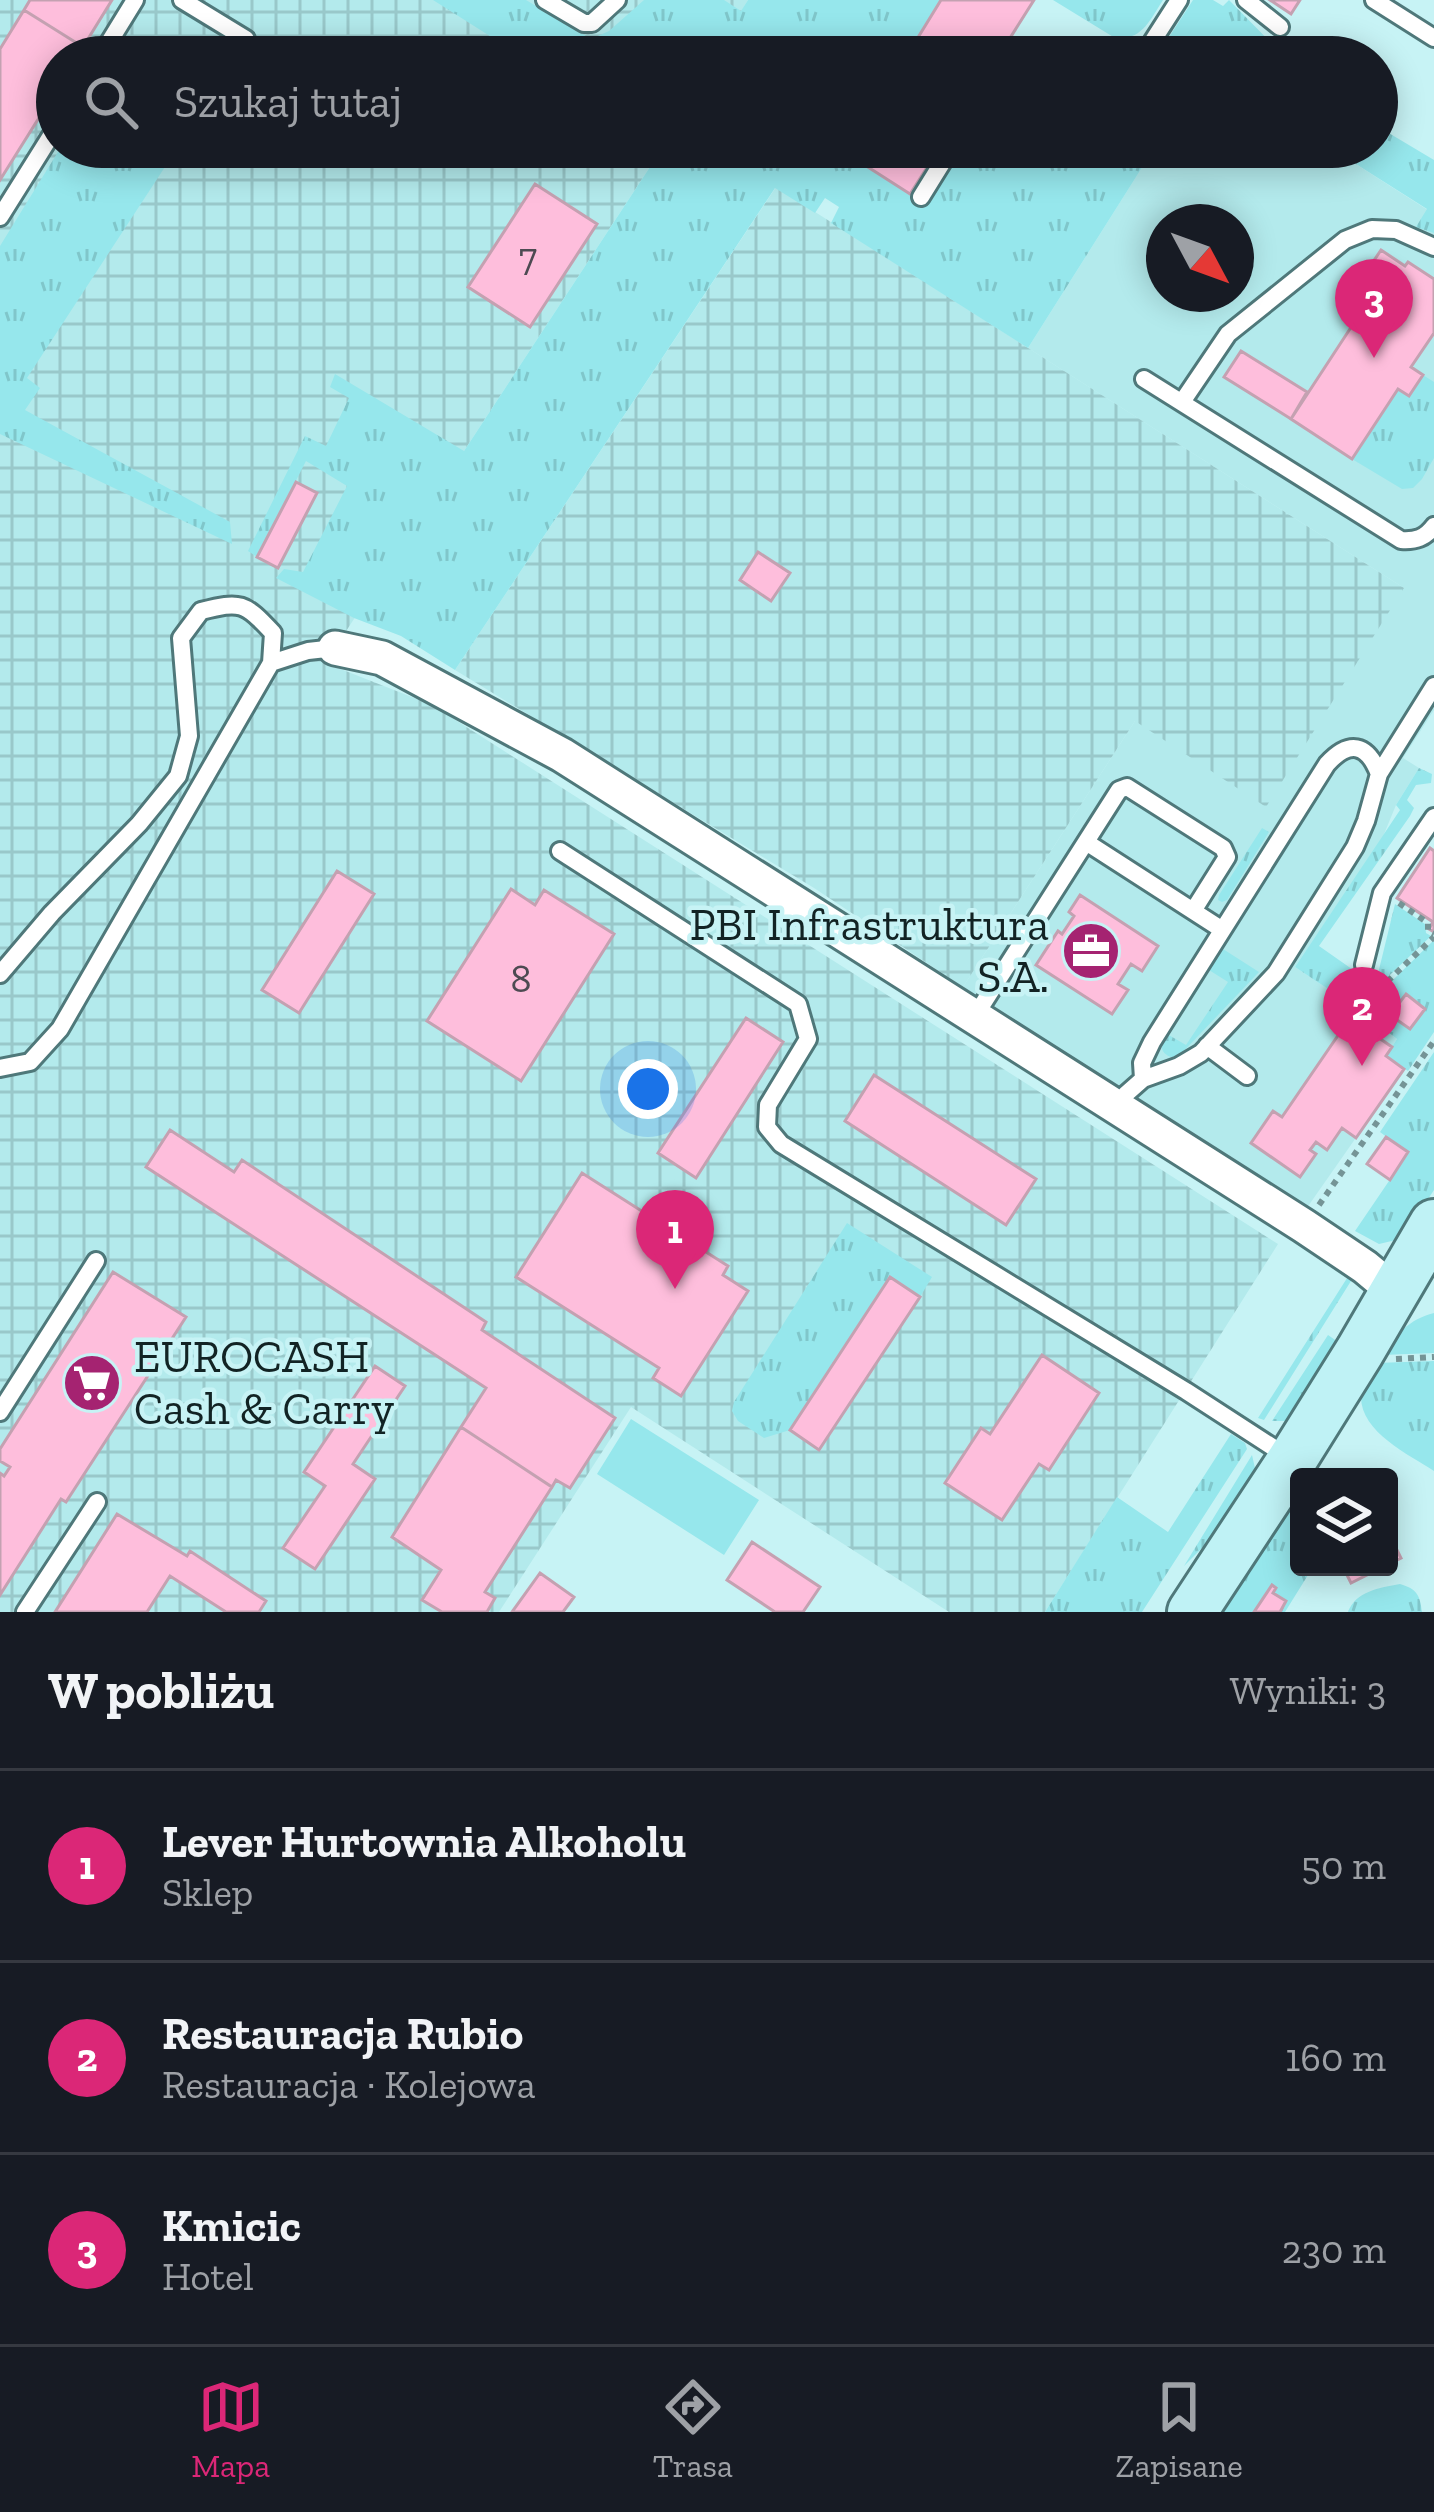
<!DOCTYPE html>
<html lang="pl">
<meta charset="utf-8">
<style>
body{margin:0;font-family:"Zilla Slab",serif;background:#242831;color:#f1f3f6}
.controls{position:absolute;right:36px;bottom:36px;display:grid;overflow:hidden;border-radius:12px;box-shadow:0 6px 30px #0003}
.controls button{width:108px;height:108px;display:grid;place-items:center;padding:0;border:0;border-bottom:3px solid #363941;background:#171b24;color:#f1f3f6;font:60px sans-serif}
.compass{position:absolute;left:1146px;top:204px;width:108px;height:108px;border-radius:50%;background:#171b24;box-shadow:0 6px 30px #0003;rotate:131deg}
.you{position:absolute;left:648px;top:1089px;width:42px;height:42px;margin:-30px;border:9px solid #fff;border-radius:50%;background:#1a73e8;box-shadow:0 0 0 18px #1a73e833}
.badge{display:grid;place-items:center;width:78px;height:78px;border-radius:50%;background:#db2777;color:#fff;font-size:39px;font-weight:700}
.pin{position:absolute;translate:-50% -99px;filter:drop-shadow(0 3px 6px #0008)}
.pin::after{content:'';position:absolute;top:63px;width:42px;height:36px;background:inherit;clip-path:polygon(0 0,100% 0,50% 100%)}
.list{margin:0;padding:0;list-style:none}
h2{display:flex;justify-content:space-between;align-items:center;height:156px;margin:0;padding:0 48px;font-size:51px}
h2 small{font-size:39px;font-weight:400;color:#9ea1a6}
.list li{display:grid;grid-template-columns:78px 1fr auto;gap:36px;align-items:center;box-sizing:border-box;height:192px;padding:0 48px;border-top:3px solid #363941}
.list b{display:block;font-size:45px;white-space:nowrap}
.list p{margin:0;font-size:39px;white-space:nowrap;color:#9ea1a6}
.list em{font-size:39px;font-style:normal;color:#9ea1a6}
.icon{flex:none;width:66px;height:66px;fill:none;stroke:currentColor;stroke-width:2;stroke-linecap:round;stroke-linejoin:round}
.map{position:relative;flex:none;width:1434px;height:1612px;overflow:hidden}
.search{position:absolute;background:#171b24;box-shadow:0 6px 30px #0003;left:36px;right:36px;top:36px;height:132px;display:flex;align-items:center;gap:30px;box-sizing:border-box;padding:0 42px;border-radius:66px;color:#9ea1a6;font-size:45px}
.sheet{height:732px;background:#171b24}
nav{display:flex;justify-content:space-around;align-items:center;box-sizing:border-box;height:168px;border-top:3px solid #363941;background:#171b24;font-size:33px;color:#9ea1a6}
nav a{display:grid;justify-items:center;gap:6px}
nav .on{color:#db2777}
.map>svg:first-child{display:block}
.built{fill:#b3eaec;fill-rule:evenodd}
.industrial{fill:url(#industrial-grid)}
.grass{fill:url(#grass-tufts)}
.pitch{fill:#96e7ec}
.building{fill:#febedc;stroke:#c4a1b1;stroke-width:3}
.lines{fill:none;stroke-linecap:round;stroke-linejoin:round}
.lane-casing{stroke:#4f787a;stroke-width:22}
.street-casing{stroke:#4f787a;stroke-width:39}
.secondary-casing{stroke:#4f787a;stroke-width:54}
.path{stroke:#759496;stroke-width:6;stroke-dasharray:6 6;stroke-linecap:butt}
.lane{stroke:#fff;stroke-width:16}
.street{stroke:#fff;stroke-width:33}
.secondary{stroke:#bff2f5;stroke-width:48}
.labels{text-anchor:middle;dominant-baseline:central;stroke-width:9;stroke-linejoin:round;paint-order:stroke}
.number-label{font-size:39px;fill:#4d4a52}
.poi-label{font-size:45px;fill:#122324;stroke:#c7f3f5;text-anchor:end}
</style>
<div class="map">
<svg width="1434" height="1612" viewBox="0 0 1434 1612">
<defs>
<pattern id="industrial-grid" width="8" height="8" patternUnits="userSpaceOnUse" patternTransform="scale(3)"><rect width="8" height="8" fill="#b3eaec"/><path d="M0 4h8M4 0v8" fill="none" stroke="#99c8ca"/></pattern>
<pattern id="grass-tufts" width="24" height="20" patternUnits="userSpaceOnUse" patternTransform="scale(3)"><rect width="24" height="20" fill="#96e7ec"/><path d="M3 7l-1-3M5 7V3M7 7l1-3M15 17l-1-3M17 17v-4M19 17l1-3" fill="none" stroke="#80c6ca"/></pattern>
</defs>
<rect width="100%" height="100%" fill="#c7f3f5"/>
<path class="built" d="M1155,147H1329L1434,214V710L1403,758L1419,768L1396,805L1382,839L1295,967L1358,1009L1397,1039L1386,1056L1404,1069L1304,1212L963,987L1135,721L1404,588L1028,348ZM1164,222H1236V294H1164Z"/>
<path class="industrial" d="M0,0H748L715,57H57V147H663L335,648L333,666L432,705L1278,1244L1045,1612H949L631,1407L499,1612H0Z
M776,187L1404,588L1266,807L1135,721L963,987L814,888L455,670Z"/>
<path class="grass" d="M433,0H526L591,39L609,31L644,0H724L741,11L748,0H941L906,57H523Z
M1053,0H1163C1150,20 1142,41 1115,38Z
M1193,0H1213L1223,6L1229,0L1285,57H1156Z
M1377,126L1434,160V233L1416,227L1427,209L1329,147H1377Z
M61,147H178L27,378L40,388L25,410L230,522L232,544L0,434V246Z
M663,147H850L847,154L925,203L961,147H1075L1091,157L1097,147H1155L1028,348L831,223L839,207L825,198L815,213L775,188L455,670L401,636L354,618L276,578L284,569L303,572L347,486L306,461L257,557L248,551L305,436L326,446L349,398L330,387L335,374L464,451Z
M1423,375L1434,382V458L1422,479L1413,488L1402,489L1352,459L1398,389L1409,396Z
M1419,768L1432,774L1431,783L1416,785L1407,800L1414,808L1410,816L1319,946L1369,981L1358,1009L1295,967L1400,810L1396,805Z
M1262,828L1269,832L1227,900L1222,902L1218,900L1219,895Z
M1395,904L1425,924L1426,933L1431,936L1374,990Z
M1434,940V1032L1408,1071L1386,1056L1397,1039L1361,1011Z
M1223,949L1259,972L1180,1055L1173,1058C1165,1055 1162,1052 1161,1044L1167,1034L1186,1045L1228,982L1209,970Z
M1434,1052V1190L1409,1228L1396,1240L1379,1244L1355,1231L1408,1153L1380,1132Z
M847,1223L932,1277L920,1297L890,1278L790,1430L764,1438L738,1421L732,1411L734,1402Z
M1349,1275L1351,1281L1264,1420L1258,1418Z
M1434,1313V1353L1382,1355C1396,1335 1409,1319 1434,1313Z
M1328,1335L1341,1344L1291,1421H1272Z
M1434,1361V1471C1407,1453 1353,1429 1362,1388C1364,1380 1372,1371 1376,1363Z
M1231,1434L1245,1443L1247,1449L1142,1612H1045L1117,1497L1168,1532Z
M1252,1455L1257,1477L1233,1517L1184,1566Z
M1299,1484V1567H1313L1285,1612H1218Z
M1400,1584C1417,1589 1420,1595 1422,1612H1348C1356,1591 1379,1588 1400,1584Z"/>
<path class="pitch" d="M975,147H1029L1049,161L1030,190L972,151Z
M631,1419L759,1500L724,1555L597,1474Z"/>
<path class="building" d="M30,0H112L83,47L24,10Z
M941,0H1034L998,57H906Z
M1270,0H1300L1291,14Z
M24,10L83,47L77,57H57V89L0,180V49Z
M850,147H940L910,194L846,153Z
M535,184L597,224L530,327L468,287Z
M1381,250L1405,266L1408,262L1434,279V333L1411,367L1423,375L1409,396L1398,389L1352,459L1291,419L1363,309L1348,299Z
M1241,351L1307,392L1291,419L1224,377Z
M296,482L317,493L278,568L257,557Z
M758,552L790,573L771,601L740,580Z
M1430,848L1434,851V932L1429,929L1433,922L1397,898Z
M337,871L374,894L299,1013L262,990Z
M511,889L535,905L544,890L614,934L521,1081L427,1021Z
M1080,895L1158,946L1142,971L1131,964L1118,984L1128,990L1112,1014L1036,965L1058,931L1062,934L1074,916L1069,912Z
M1406,994L1425,1009L1410,1029L1390,1015Z
M746,1018L783,1042L696,1178L658,1153Z
M1350,1018L1392,1047L1386,1056L1404,1069L1356,1138L1342,1128L1327,1150L1316,1142L1310,1150L1316,1154L1300,1177L1251,1143L1273,1111L1282,1117Z
M874,1075L1036,1179L1006,1225L845,1121Z
M170,1130L234,1172L242,1160L486,1322L482,1330L615,1418L570,1488L556,1480L552,1487L461,1427L486,1388L146,1167Z
M1386,1137L1408,1152L1390,1180L1367,1164Z
M582,1173L728,1266L723,1275L748,1291L681,1396L653,1378L659,1368L516,1277Z
M113,1272L186,1317L66,1502L61,1499L0,1595V1473L4,1476L10,1467L0,1461V1449Z
M890,1277L920,1297L819,1450L790,1430Z
M1042,1355L1099,1393L1049,1470L1039,1464L1002,1520L945,1483L981,1428L990,1434Z
M375,1366L405,1386L353,1464L375,1479L315,1569L283,1548L325,1486L304,1472Z
M461,1427L552,1487L485,1592L495,1598L487,1612H442L422,1600L441,1570L392,1537Z
M117,1514L187,1556L190,1551L266,1601L259,1612H226L170,1576L147,1612H55Z
M1389,1534L1401,1558L1389,1564Z
M752,1542L820,1587L803,1612H775L727,1580Z
M1343,1567H1383L1351,1583Z
M540,1573L574,1597L563,1612H512Z
M1272,1585L1276,1588L1273,1593L1286,1601L1280,1612H1254Z"/>
<g class="lines">
<defs>
<path id="lane" d="M182,0L246,39
M545,0L584,23H592L617,0
M1246,0L1280,27
M1374,0L1434,38
M100,57L135,0
M1134,57L1143,56L1179,0
M921,197L952,147
M0,217L57,126
M1144,379L1401,540C1416,541 1425,538 1434,526
M1182,402L1228,334L1345,240L1372,229L1396,230L1434,247
M271,663L308,651L335,648
M1086,842L1221,929
M560,851L798,1004L808,1039L768,1105L767,1127L781,1144L1186,1391L1291,1459
M1364,965L1382,893L1434,817
M0,974L52,913L139,824L178,776L189,736L181,638L201,611C241,601 244,602 273,633L271,663L60,1029L30,1062L0,1068
M975,1016L1119,790L1127,787L1223,848L1227,857L1193,911
M1207,1046L1247,1076
M1143,1079L1142,1063L1152,1042L1327,764C1349,740 1367,743 1379,774
M1118,1107L1126,1094L1143,1079L1179,1066L1201,1053L1276,973L1355,847L1366,821L1379,774L1434,686
M0,1412L96,1261
M25,1612L97,1502"/>
<path id="street" d="M335,648L382,658L562,755L1304,1226L1365,1267L1395,1292"/>
<path id="secondary" d="M1192,1612L1292,1460L1360,1351L1434,1224"/>
</defs>
<use href="#lane" class="lane-casing"/>
<use href="#street" class="street-casing"/>
<use href="#secondary" class="secondary-casing"/>
<path class="path" d="M1399,903L1428,923V931L1434,934
M1370,998L1434,937
M1319,1205L1434,1041
M1396,1359L1434,1357"/>
<use href="#lane" class="lane"/>
<use href="#street" class="street"/>
<use href="#secondary" class="secondary"/>
</g>
<defs>
<symbol id="office-disc" viewBox="-11 -11 22 22"><circle r="9.5" fill="#a52371" stroke="#c7f3f5"/><path d="M-6-3h4V-5.5h4V-3h4V5H-6ZM-1-4.5V-3h2v-1.5ZM-6 0V1H6V0Z" fill="#fff"/></symbol>
<symbol id="supermarket-disc" viewBox="-11 -11 22 22"><circle r="9.5" fill="#a52371" stroke="#c7f3f5"/><path d="M-6-5.5h2.5l.6 2H6L4.5 2H-2.5L-4.4-4H-6ZM-1.5 3.2a1.3 1.3 0 1 0 .1 0ZM3 3.2a1.3 1.3 0 1 0 .1 0Z" fill="#fff"/></symbol>
</defs>
<g fill-rule="evenodd">
<use href="#office-disc" x="1058" y="918" width="66" height="66"/>
<use href="#supermarket-disc" x="59" y="1350" width="66" height="66"/>
</g>
<g class="labels">
<g class="number-label">
<text x="528" y="256">7</text>
<text x="521" y="978">8</text>
</g>
<g class="poi-label">
<text x="1049" y="925">PBI Infrastruktura<tspan x="1049" dy="52">S.A.</tspan></text>
<text x="134" y="1357" text-anchor="start">EUROCASH<tspan x="134" dy="52">Cash &amp; Carry</tspan></text>
</g>
</g>
</svg>
<div class="controls">
<button><svg class="icon" aria-label="layers" viewBox="0 0 24 24"><path d="M12 4l9 5-9 5-9-5zM3 14l9 5 9-5"/></svg></button>
</div>
<svg class="compass" viewBox="-18 -18 36 36"><path d="M0-13l5 13h-10z" fill="#e53935"/><path d="M0 13l5-13h-10z" fill="#9ea1a6"/></svg>
<div class="you"></div>
<div class="pin badge" style="left:675px;top:1289px">1</div>
<div class="pin badge" style="left:1362px;top:1066px">2</div>
<div class="pin badge" style="left:1374px;top:358px">3</div>
<div class="search"><svg class="icon" aria-label="search" viewBox="0 0 24 24"><circle cx="10" cy="10" r="6"/><path d="M15 15l6 6"/></svg>Szukaj tutaj</div>
</div>
<section class="sheet">
<h2>W pobliżu<small>Wyniki: 3</small></h2>
<ul class="list">
<li><span class="badge">1</span><div><b>Lever Hurtownia Alkoholu</b><p>Sklep</p></div><em>50 m</em></li>
<li><span class="badge">2</span><div><b>Restauracja Rubio</b><p>Restauracja · Kolejowa</p></div><em>160 m</em></li>
<li><span class="badge">3</span><div><b>Kmicic</b><p>Hotel</p></div><em>230 m</em></li>
</ul>
</section>
<nav>
<a class="on"><svg class="icon" aria-label="map" viewBox="0 0 24 24"><path d="M3 6l6-2 6 2 6-2v14l-6 2-6-2-6 2zM9 4v14M15 6v14"/></svg>Mapa</a>
<a><svg class="icon" aria-label="directions" viewBox="0 0 24 24"><path d="M12 3l9 9-9 9-9-9zM9 14v-3h6M13 9l2 2-2 2"/></svg>Trasa</a>
<a><svg class="icon" aria-label="saved" viewBox="0 0 24 24"><path d="M7 4h10v16l-5-4-5 4z"/></svg>Zapisane</a>
</nav>
